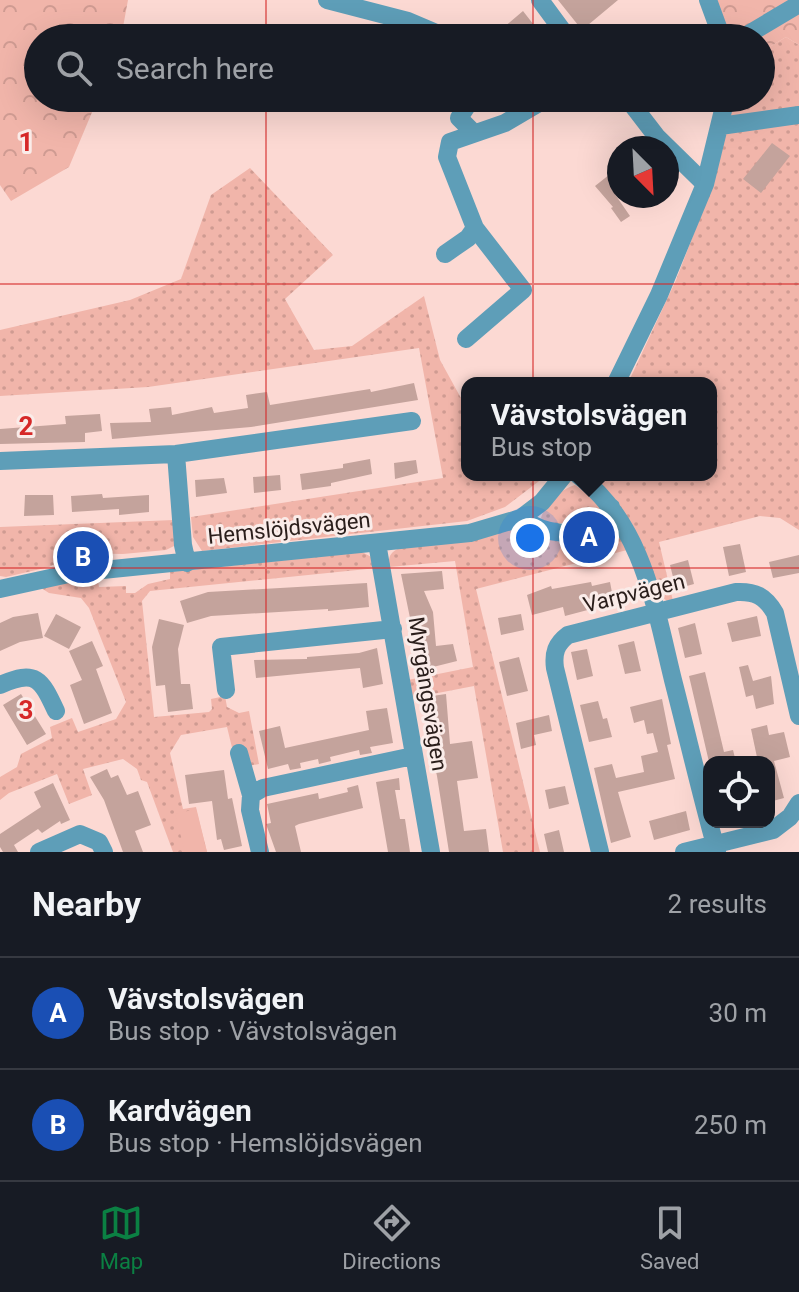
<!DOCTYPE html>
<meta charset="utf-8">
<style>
body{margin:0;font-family:Roboto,sans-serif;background:#242831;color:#f1f3f6}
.controls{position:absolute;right:24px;bottom:24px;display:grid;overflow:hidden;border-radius:16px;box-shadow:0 8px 32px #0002}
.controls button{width:72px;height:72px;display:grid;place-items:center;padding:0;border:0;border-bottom:2px solid #363941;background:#171b24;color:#f1f3f6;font:40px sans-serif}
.compass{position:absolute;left:607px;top:136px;width:72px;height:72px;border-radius:50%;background:#171b24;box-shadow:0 8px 32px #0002;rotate:156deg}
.you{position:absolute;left:530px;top:538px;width:28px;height:28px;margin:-20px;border:6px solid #fff;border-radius:50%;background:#1a73e8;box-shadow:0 0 0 12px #1a73e833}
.badge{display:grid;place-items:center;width:52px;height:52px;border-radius:50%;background:#0b8043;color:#fff;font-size:26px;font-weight:700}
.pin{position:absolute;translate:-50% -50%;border:4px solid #fff;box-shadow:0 2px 8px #0006}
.popup{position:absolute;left:461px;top:377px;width:256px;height:104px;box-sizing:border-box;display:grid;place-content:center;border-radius:16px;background:#171b24;filter:drop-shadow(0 2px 6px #0005);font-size:26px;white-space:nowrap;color:#9ea1a6}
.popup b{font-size:30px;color:#f1f3f6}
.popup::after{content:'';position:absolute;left:50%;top:100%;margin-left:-16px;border:16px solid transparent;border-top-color:#171b24}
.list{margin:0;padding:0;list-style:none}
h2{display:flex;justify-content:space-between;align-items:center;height:104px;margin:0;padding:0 32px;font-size:34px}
h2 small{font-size:26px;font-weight:400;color:#9ea1a6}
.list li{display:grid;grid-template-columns:52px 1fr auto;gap:24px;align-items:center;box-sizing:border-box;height:112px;padding:0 32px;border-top:2px solid #363941}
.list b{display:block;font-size:30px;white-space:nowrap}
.list p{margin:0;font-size:26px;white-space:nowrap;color:#9ea1a6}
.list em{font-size:26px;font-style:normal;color:#9ea1a6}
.icon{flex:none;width:44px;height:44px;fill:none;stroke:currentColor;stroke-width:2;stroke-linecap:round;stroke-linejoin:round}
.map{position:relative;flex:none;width:799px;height:852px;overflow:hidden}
.search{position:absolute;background:#171b24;box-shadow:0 8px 32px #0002;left:24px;right:24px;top:24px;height:88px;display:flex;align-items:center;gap:20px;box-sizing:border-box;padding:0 28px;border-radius:44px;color:#9ea1a6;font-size:30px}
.sheet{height:328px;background:#171b24}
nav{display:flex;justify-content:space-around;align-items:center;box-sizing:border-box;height:112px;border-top:2px solid #363941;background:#171b24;font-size:22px;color:#9ea1a6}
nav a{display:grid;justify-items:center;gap:4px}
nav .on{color:#0b8043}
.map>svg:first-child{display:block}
.grass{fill:url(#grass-dots)}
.forest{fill:url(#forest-crowns)}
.green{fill:#f1b5aa}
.building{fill:#c4a39c}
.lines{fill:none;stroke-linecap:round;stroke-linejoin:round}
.minor{stroke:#5e9eb8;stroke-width:18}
.grid{fill:none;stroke:#d62828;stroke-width:2;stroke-opacity:0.55}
.labels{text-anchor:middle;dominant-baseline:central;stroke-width:6;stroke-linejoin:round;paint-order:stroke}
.street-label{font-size:22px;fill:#2a1e1b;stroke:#faece9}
.grid-label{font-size:26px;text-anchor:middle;font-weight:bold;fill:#d62828;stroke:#faece9;stroke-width:6;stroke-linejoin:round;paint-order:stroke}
</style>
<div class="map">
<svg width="799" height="852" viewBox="0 0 799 852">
<defs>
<pattern id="grass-dots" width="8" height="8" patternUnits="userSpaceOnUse" patternTransform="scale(2)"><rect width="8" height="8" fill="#f1b5aa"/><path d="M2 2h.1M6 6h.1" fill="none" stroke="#cf9b92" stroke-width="1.8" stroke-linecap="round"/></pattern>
<pattern id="forest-crowns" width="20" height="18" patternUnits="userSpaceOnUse" patternTransform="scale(2)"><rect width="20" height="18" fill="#f1b5aa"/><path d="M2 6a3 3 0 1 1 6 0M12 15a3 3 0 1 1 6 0" fill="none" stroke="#cf9b92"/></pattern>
</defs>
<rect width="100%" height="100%" fill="#fcd9d3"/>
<path class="grass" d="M786,37L799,45V530L780,518L760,516L659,542L673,601L668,602L658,593L588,475H711V383H628L676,280L709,194L732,98H761V52Z
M250,168L333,255L285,299L314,350L352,346L424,296L440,360L467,409V475H547L505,507L467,521L202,551L193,537L191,517L443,478L419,348L148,387L0,396V330L130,300L181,279L211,195Z
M575,485L598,500L601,512L597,517L557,524L545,523L541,518C545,503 561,489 575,485Z
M174,520L176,541L174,546L166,550L123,554L75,553L49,567L6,577L0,576V527Z
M524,527C537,531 553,542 567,544C591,546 615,520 631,549L476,589L540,852H503L474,686L412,698L408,680L473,667L455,561L389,567C388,557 390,552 400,548Z
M362,552L375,559L377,568L150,591L142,601L154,717L209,712L212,709L211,699L225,696L227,707L239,713L249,711L259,764L237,768L227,727L181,735L170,753L183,809L196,807L207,852H173L147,782L141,780L137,769L123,759L83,769L92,795L69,804L57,774L9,793L0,800V777L17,767L21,754L52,738L50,727L72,718L78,732L116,719L126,702L89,608L81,598L49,593L38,586L77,579L98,581L99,587L126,586V593H135L148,584L170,579V572Z"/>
<path class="forest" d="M0,0H128L121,38H38V98H98L69,167L11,201L0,185Z
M713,0H799V45L786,37L761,52V38H729Z"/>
<path class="green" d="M196,809L207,852H185L175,814Z"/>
<path class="building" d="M558,0H618L582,30Z
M523,11L537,29L527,38H491Z
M772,143L790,156L761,193L743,179Z
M619,167V184L612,190L630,216L621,222L611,208L613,207L595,186Z
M414,383L418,400L251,427L112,439L110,423L151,422L149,409L171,407L172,415L212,407L214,413L248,408L246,395L267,392L270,405L370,389L371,392Z
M100,414L102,431L85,433V442L0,444V429L66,424L65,416Z
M370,459L372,474L331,483V486L302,490L300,474L343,468V464Z
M416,460L418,473L395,479L394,463Z
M280,475L281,490L254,493L253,477Z
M224,478L227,493L196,497L195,480Z
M102,494L103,498L149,495V512L119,515V509L72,512L71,496Z
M25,495H53L54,515L24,516Z
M740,544L746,572L729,576L723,547Z
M799,555V573L773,578L769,562Z
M688,560L694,584L676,589L670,565Z
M442,571L444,589L424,591L433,612L436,646L453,644L457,661L429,668L430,672L417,673L415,657H418L401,574Z
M591,582L592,586L610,582L614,603L565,616L563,607L532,615L527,595L551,586L552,589Z
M367,583L369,607L328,611V609L211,616L187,623L180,601L208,592Z
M38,613L43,638L20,642L0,651V623L13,617Z
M56,614L81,627L69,649L44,636Z
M521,614L524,630L501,635L498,618Z
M757,616L761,636L732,642L727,623Z
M159,619L184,625L178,649L181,684H190L193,709L168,712L165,685L156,686L152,647Z
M695,623L702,654L685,658L678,628Z
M92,641L103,666L96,669L112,713L84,724L70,685L82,680L69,651Z
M634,641L641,671L625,674L618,645Z
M377,648L383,684L363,688L360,668L256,678L254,660L307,659V657L359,653Z
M587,649L593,676L577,680L571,652Z
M519,657L528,691L507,696L499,662Z
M748,665L753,681L771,676L774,704L756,709L753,695L746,697L739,667Z
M705,672L724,752L733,750L736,762H709L689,676Z
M21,694L46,734L27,745L3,705Z
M446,694L450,744L472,741L478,778L457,781L464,831L486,829L489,852H449L437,776L430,745L425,697Z
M662,699L671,744L667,745L675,779L618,792L631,837L611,843L594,768L612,764L616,778L644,772L641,756L658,752L653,733L647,734L644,720L634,723L630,707Z
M598,701L603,719L607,718L612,737L589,742L580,705Z
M387,708L393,743L370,747L372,753L360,755L359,750L330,757L331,761L319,764L318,759L300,763L301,768L290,770L288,764L268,769L259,731L280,726L285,748L369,730L366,711Z
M549,715L552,731L534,735L536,745L521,749L516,723Z
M767,725L769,735L784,732L790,757L774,761L784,798L769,802V762H758L751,729Z
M107,769L111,778L118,775L127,795L138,791L151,825L135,831L143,852H123L104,800L90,777Z
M224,770L228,799L232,798L242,846L224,850L221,839L217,840L212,801L189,804L185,775Z
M399,778L400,790H395L400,819H405L410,852H388L376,782Z
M53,783L70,820L61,824L60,821L42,833L38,829L14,845L18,852H3L0,847V834L41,807L34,792Z
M358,785L363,808L299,824L295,826L301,852H276L266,824L271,823L267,804L318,793L319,799L348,792L347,788Z
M565,786L569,804L549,809L545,790Z
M686,811L690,830L654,840L649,821Z
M559,830L564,852H548L544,834Z"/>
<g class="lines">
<path class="minor" d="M327,0L408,21L448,38
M540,0L568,38
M708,0L722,38
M742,38L799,4
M472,98L459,118L473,132
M627,98L657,137L705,184
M720,126L799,115
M445,254L468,238L475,228
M466,339L523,290L475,228L447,157L450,142L505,123L539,103L541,98
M616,383L659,295L705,184L726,98
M176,454L183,545L187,563
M0,461L176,454L412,421
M578,475C643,524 655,607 673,680C688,738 701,795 717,852
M521,518C548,536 572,537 601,524L611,507
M377,543L431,852
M0,589L73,573L470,533L521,518L542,502L564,475
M0,685C36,669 41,679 56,711
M226,690L221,647L393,629
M239,753L251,795
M39,852L80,834L99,842L104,852
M260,852L250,810L251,795L263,788L413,756
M600,852L555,668C553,653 556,644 568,635L736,592C755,591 765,596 775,613L799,716
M684,852L773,830L790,817L799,803"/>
</g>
<path class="grid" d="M266,0V38M533,0V38M266,98V852M533,98V852M0,284H799M0,568H799"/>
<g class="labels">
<g class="street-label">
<text transform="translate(289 528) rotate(-6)">Hemslöjdsvägen</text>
<text transform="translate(634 593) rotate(-14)">Varpvägen</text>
<text transform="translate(428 694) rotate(81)">Myrgångsvägen</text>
</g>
</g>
<g class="grid-label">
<text x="26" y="151">1</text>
<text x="26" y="435">2</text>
<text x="26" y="719">3</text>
</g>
</svg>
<div class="controls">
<button><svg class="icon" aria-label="locate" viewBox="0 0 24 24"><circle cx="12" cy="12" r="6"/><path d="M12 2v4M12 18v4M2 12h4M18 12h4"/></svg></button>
</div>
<svg class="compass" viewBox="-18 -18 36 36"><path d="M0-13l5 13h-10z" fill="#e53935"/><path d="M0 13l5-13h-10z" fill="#9ea1a6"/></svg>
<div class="you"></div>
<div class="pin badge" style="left:589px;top:537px;background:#1a4fb4">A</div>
<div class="popup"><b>Vävstolsvägen</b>Bus stop</div>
<div class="pin badge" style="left:83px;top:557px;background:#1a4fb4">B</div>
<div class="search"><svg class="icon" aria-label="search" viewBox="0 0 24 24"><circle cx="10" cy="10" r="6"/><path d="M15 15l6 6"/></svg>Search here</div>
</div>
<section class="sheet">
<h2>Nearby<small>2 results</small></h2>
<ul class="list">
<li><span class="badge" style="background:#1a4fb4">A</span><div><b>Vävstolsvägen</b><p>Bus stop · Vävstolsvägen</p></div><em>30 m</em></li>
<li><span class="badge" style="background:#1a4fb4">B</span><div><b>Kardvägen</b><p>Bus stop · Hemslöjdsvägen</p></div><em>250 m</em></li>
</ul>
</section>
<nav>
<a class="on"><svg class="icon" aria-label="map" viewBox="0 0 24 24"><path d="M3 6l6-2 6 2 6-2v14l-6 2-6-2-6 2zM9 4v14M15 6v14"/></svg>Map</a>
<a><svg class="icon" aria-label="directions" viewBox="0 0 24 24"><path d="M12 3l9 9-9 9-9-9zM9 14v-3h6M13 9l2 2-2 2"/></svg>Directions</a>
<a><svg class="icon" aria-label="saved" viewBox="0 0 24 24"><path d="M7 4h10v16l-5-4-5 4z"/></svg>Saved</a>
</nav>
